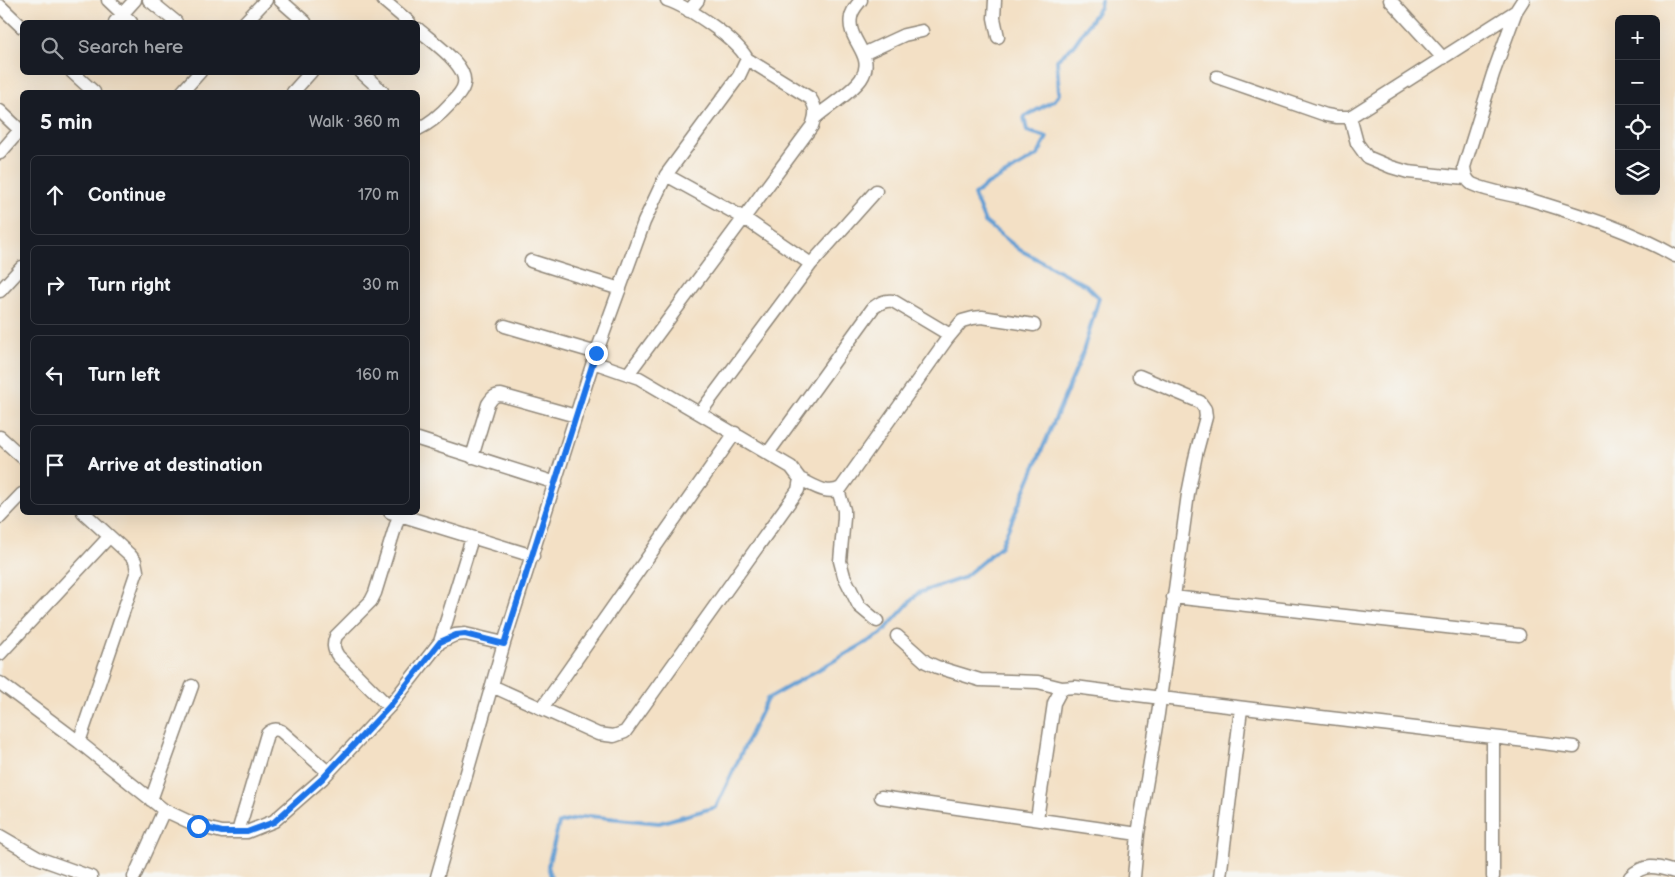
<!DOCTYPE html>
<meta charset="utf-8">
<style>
body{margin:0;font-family:"Balsamiq Sans",sans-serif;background:#20242c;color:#f1f3f6}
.controls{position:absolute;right:15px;top:15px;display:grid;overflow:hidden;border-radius:8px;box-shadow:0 5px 20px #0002}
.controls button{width:45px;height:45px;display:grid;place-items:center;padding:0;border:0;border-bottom:1px solid #363941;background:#171b24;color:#f1f3f6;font:25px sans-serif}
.stop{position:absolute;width:15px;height:15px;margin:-11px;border:4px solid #1a73e8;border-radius:50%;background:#fff}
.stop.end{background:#1a73e8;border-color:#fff;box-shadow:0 1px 5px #0008}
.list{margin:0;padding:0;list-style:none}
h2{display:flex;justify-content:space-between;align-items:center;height:65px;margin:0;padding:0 20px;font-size:21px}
h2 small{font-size:16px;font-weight:400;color:#9ea1a6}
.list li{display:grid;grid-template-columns:32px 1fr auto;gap:15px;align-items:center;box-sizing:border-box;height:80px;margin:0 10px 10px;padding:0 10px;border:1px solid #363941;border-radius:8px}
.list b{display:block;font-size:19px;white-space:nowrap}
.list em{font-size:16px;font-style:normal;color:#9ea1a6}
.icon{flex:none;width:28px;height:28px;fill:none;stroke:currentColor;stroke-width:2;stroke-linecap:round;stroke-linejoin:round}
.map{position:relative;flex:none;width:1675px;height:877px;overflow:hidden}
.search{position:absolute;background:#171b24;box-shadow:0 5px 20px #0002;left:20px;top:20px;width:400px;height:55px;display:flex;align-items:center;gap:12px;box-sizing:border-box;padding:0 18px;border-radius:8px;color:#9ea1a6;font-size:19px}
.panel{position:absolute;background:#171b24;box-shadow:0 5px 20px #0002;left:20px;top:90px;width:400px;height:425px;border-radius:8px}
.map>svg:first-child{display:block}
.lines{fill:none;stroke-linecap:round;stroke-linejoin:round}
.stream{stroke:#639ed3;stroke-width:4}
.minor-casing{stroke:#8f8678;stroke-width:15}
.minor{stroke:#fff;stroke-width:12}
.route{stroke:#1a73e8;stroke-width:6}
</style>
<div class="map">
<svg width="1675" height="877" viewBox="0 0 1675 877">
<rect width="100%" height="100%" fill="#f6f6f2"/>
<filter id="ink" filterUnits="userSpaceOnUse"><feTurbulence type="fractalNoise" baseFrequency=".02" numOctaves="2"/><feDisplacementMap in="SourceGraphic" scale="10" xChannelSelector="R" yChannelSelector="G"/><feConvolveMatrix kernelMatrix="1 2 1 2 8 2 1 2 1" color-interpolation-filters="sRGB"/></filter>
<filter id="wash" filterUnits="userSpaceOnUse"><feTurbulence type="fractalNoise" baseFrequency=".0096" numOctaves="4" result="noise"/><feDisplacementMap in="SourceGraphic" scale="20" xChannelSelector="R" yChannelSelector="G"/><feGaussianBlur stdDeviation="1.12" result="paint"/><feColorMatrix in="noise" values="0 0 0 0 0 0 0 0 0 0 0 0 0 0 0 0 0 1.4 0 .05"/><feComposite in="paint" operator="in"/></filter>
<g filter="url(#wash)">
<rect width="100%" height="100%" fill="#f3e0c5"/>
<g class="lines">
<path class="stream" d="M551,877L548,866L559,823L589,816L659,823L716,807L767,699L881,634L918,593L963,578L1001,546L1081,358L1099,298L1086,285L1020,250L985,222L974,195L985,186L1038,155L1047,137L1027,131L1024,117L1055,100L1059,94L1057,60L1074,45L1100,7L1101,0"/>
</g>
</g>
<g filter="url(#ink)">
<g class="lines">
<defs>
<path id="minor" d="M108,0L131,22
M149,0L176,22
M280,0L305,22
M383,0L409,22
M995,0L994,18L998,37
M1390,0L1443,58
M1523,0L1516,11L1493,74L1464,167C1465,174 1466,180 1472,184C1489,192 1510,194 1528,199C1580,215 1628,229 1675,256
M0,6L22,27
M689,11L698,0
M115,22L135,0
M245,22L266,0
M418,29C431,41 468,65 464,84C463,91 456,98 451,103C441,114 431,123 418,129
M863,54L904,35L922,31
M72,72L94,92
M361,72L382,91
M1217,77L1326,115L1337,117H1350L1516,11
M182,92L200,72
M293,92L311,72
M0,111L22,132
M816,117C830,105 850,94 861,79C877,55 846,41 851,17C852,10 857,5 861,0
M1350,117L1357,143L1367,157L1391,167L1408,172L1466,178
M0,153L20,130
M666,175L744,218L811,264
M531,261L620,289
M0,291L22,267
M505,326L597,353
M628,374L812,126C816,115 817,108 810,98L747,59C737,39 688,7 667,0
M700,413L811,264L876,191
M0,437L22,457
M418,439L556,483
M768,453L873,308C880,303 884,300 893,301L950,335
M472,457L488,404C492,398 494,395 501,395L576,416
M800,479C813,485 827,496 841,488L947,339L962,321L973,318L982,317L1034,325
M838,490L844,510V518L840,561L844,576L859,606L877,621
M390,512L533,556
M0,517L22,494
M1173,597L1519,635
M897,636L926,662L937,667L980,680L1038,682L1062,688
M440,642L472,538
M0,654L109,537
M0,683L79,742L164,810L198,826L222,832H247L274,821L323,778L389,707L440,642L455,635L465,634L504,643
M492,686L598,734L614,736L625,732L798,490L800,479L791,467L639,378L593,362
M389,707L338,656C333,649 333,644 336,636L371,601L375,593L399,515
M542,708L735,433
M1493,737V877
M79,742L137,571L135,561L130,555L83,512
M881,797L1138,834
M151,800L192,686
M1037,819L1054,703L1062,688L1075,687C1241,709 1408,726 1574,747
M238,832L267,734C271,730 275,728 281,731L328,772
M0,836L38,858L91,877
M134,877L164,810
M437,877L504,643L593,362L644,222L666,175L739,76L747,59
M1134,877L1138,834L1158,714L1188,494L1196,454L1206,417L1205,409L1200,402L1139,376
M1220,877L1241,709
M1630,877C1645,862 1658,867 1675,872"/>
</defs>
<use href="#minor" class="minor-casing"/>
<use href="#minor" class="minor"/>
</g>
</g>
<g class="lines" filter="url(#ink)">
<path class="route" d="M198,826L222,832H247L274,822L323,778L389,707L440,642L456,635L465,634L504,644L596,353"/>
</g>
</svg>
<div class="controls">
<button>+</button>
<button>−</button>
<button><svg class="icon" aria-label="locate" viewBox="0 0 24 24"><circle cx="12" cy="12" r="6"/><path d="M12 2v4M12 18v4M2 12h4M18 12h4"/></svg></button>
<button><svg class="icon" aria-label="layers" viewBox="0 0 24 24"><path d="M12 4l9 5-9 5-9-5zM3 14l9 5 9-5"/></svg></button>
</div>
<div class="stop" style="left:198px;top:826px"></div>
<div class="stop end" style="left:596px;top:353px"></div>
<div class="search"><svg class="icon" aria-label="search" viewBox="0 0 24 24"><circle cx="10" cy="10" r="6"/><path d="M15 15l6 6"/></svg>Search here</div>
<section class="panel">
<h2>5 min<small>Walk · 360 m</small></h2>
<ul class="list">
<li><svg class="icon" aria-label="ahead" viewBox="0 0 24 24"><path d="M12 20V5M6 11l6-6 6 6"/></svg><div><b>Continue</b></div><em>170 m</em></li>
<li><svg class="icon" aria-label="right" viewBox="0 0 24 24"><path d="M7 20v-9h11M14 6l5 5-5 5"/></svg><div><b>Turn right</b></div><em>30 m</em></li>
<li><svg class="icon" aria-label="left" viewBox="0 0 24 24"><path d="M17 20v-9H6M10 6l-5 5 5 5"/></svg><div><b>Turn left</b></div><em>160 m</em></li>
<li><svg class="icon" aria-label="arrive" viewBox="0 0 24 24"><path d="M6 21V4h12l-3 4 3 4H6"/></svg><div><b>Arrive at destination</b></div></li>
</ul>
</section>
</div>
